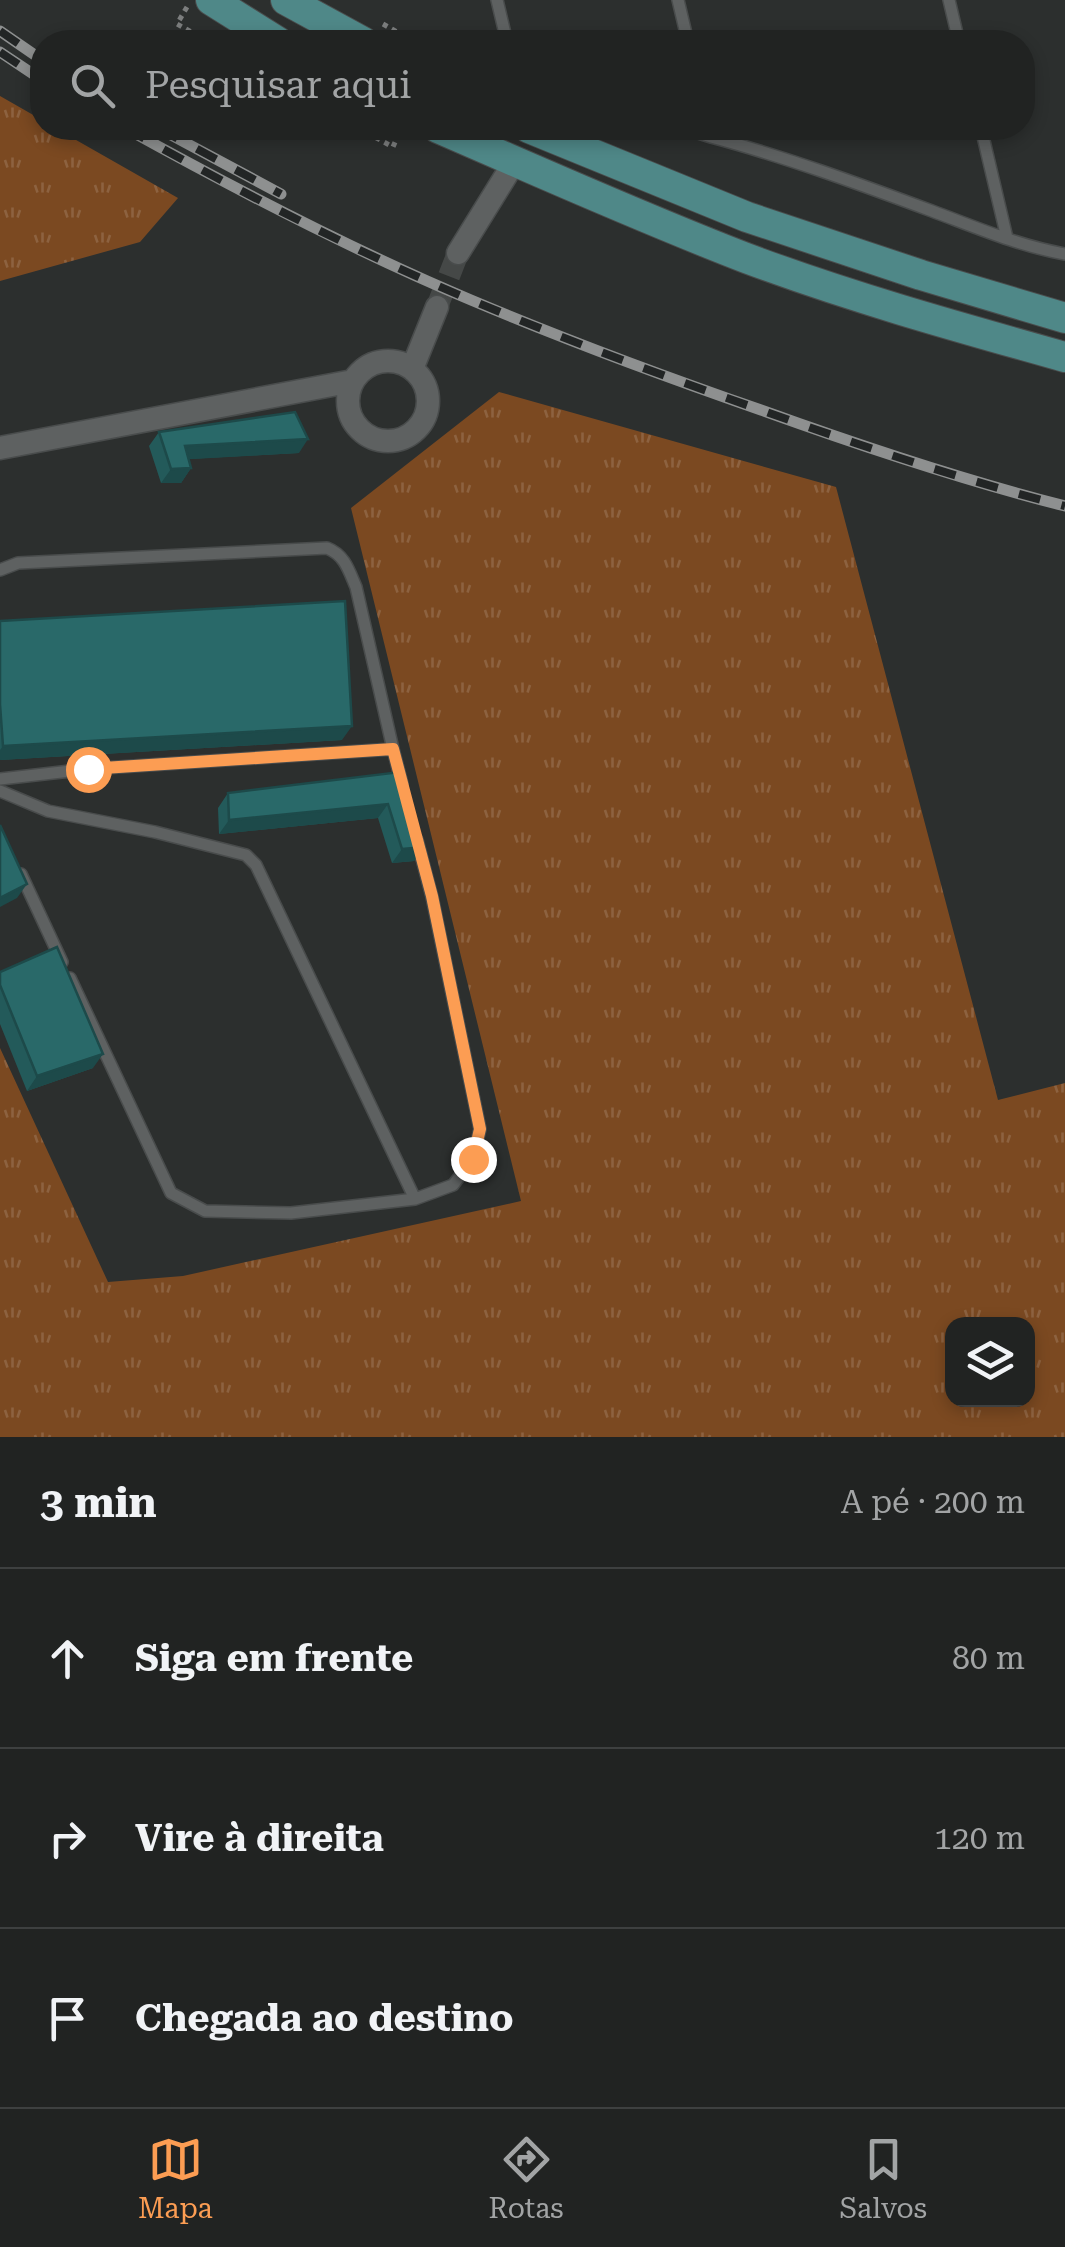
<!DOCTYPE html>
<html lang="pt">
<meta charset="utf-8">
<style>
body{margin:0;font-family:"Roboto Serif",serif;background:#2d2f2f;color:#f1f3f6}
.controls{position:absolute;right:30px;bottom:30px;display:grid;overflow:hidden;border-radius:20px;box-shadow:0 5px 15px #0003}
.controls button{width:90px;height:90px;display:grid;place-items:center;padding:0;border:0;border-bottom:2px solid #3e4040;background:#212322;color:#f1f3f6;font:50px sans-serif}
.stop{position:absolute;width:30px;height:30px;margin:-22px;border:8px solid #fc9d53;border-radius:50%;background:#fff}
.stop.end{background:#fc9d53;border-color:#fff;box-shadow:0 2px 10px #0008}
.list{margin:0;padding:0;list-style:none}
h2{display:flex;justify-content:space-between;align-items:center;height:130px;margin:0;padding:0 40px;font-size:42px}
h2 small{font-size:32px;font-weight:400;color:#a2a4a5}
.list li{display:grid;grid-template-columns:65px 1fr auto;gap:30px;align-items:center;box-sizing:border-box;height:180px;padding:0 40px;border-top:2px solid #3e4040}
.list b{display:block;font-size:38px;white-space:nowrap}
.list em{font-size:32px;font-style:normal;color:#a2a4a5}
.icon{flex:none;width:55px;height:55px;fill:none;stroke:currentColor;stroke-width:2;stroke-linecap:round;stroke-linejoin:round}
.map{position:relative;flex:none;width:1065px;height:1437px;overflow:hidden}
.search{position:absolute;background:#212322;box-shadow:0 5px 15px #0003;left:30px;right:30px;top:30px;height:110px;display:flex;align-items:center;gap:25px;box-sizing:border-box;padding:0 35px;border-radius:40px;color:#a2a4a5;font-size:38px}
.sheet{height:670px;background:#212322}
nav{display:flex;justify-content:space-around;align-items:center;box-sizing:border-box;height:140px;border-top:2px solid #3e4040;background:#212322;font-size:28px;color:#a2a4a5}
nav a{display:grid;justify-items:center;gap:5px}
nav .on{color:#fc9d53}
.map>svg:first-child{display:block}
.grass{fill:url(#grass-tufts);fill-rule:evenodd}
.lines{fill:none;stroke-linecap:round;stroke-linejoin:round}
.minor-tunnel{stroke:#454847;stroke-width:22;stroke-dasharray:22 11;stroke-linecap:butt}
.service-casing{stroke:#494c4c;stroke-width:14}
.minor-casing{stroke:#494c4c;stroke-width:25}
.trunk-casing{stroke:#494c4c;stroke-width:32}
.path{stroke:#7c7e7e;stroke-width:5;stroke-dasharray:5 5;stroke-linecap:butt}
.service{stroke:#5e6161;stroke-width:11}
.minor{stroke:#5e6161;stroke-width:22}
.trunk{stroke:#4f8888;stroke-width:30}
.rail-casing{stroke:#8e9090;stroke-width:11}
.rail{stroke:#222525;stroke-width:8;stroke-dasharray:22;stroke-linecap:butt}
.wall{fill:#235a5a}
.shaded-wall{fill:#1d4a4a}
.building{fill:#296969;stroke:#1d4a4a;stroke-width:2.5}
.route{stroke:#fc9d53;stroke-width:12}
</style>
<div class="map">
<svg width="1065" height="1437" viewBox="0 0 1065 1437">
<defs>
<pattern id="grass-tufts" width="24" height="20" patternUnits="userSpaceOnUse" patternTransform="scale(2.5)"><rect width="24" height="20" fill="#7b4921"/><path d="M3 7l-1-3M5 7V3M7 7l1-3M15 17l-1-3M17 17v-4M19 17l1-3" fill="none" stroke="#8d6240"/></pattern>
</defs>
<rect width="100%" height="100%" fill="#2c2f2e"/>
<path class="grass" d="M0,96L42,120V128H55L178,198L140,242L0,281Z
M499,392L836,487L998,1100L1065,1083V1437H0V1048L108,1282L183,1276L521,1201L351,508ZM952,1324H1028V1400H952Z"/>
<g class="lines">
<path class="minor-tunnel" d="M437,307L458,253"/>
<defs>
<path id="service" d="M497,0L507,42
M678,0L688,42
M949,0L959,42
M683,128L711,137
M708,128L711,137C786,157 859,184 932,211C975,227 1019,246 1065,254
M981,128L1007,238
M0,570L18,563L327,548C345,555 349,571 356,587L393,749L88,769L0,779
M393,749L402,784
M0,791L48,811L155,832L246,855L256,865L415,1199
M21,874L62,962
M70,978L171,1193L205,1211L291,1213L415,1199L453,1185L473,1159L480,1129L432,897L417,840"/>
<path id="minor" d="M458,253L515,161
M348 401a40 40 0 1 1 80 0a40 40 0 1 1-80 0Z
M412,369L437,307
M0,448L353,381"/>
<path id="trunk" d="M211,0L278,42
M286,0L363,42
M438,128C540,172 642,218 746,258C850,297 958,327 1065,357
M529,128L747,217L921,275L1065,318"/>
</defs>
<use href="#service" class="service-casing"/>
<use href="#minor" class="minor-casing"/>
<use href="#trunk" class="trunk-casing"/>
<path class="path" d="M187,7L177,24L209,42
M383,24L415,42
M358,128L393,147L401,128"/>
<use href="#service" class="service"/>
<use href="#minor" class="minor"/>
<use href="#trunk" class="trunk"/>
<defs>
<path id="rail" d="M0,31L42,60
M0,52L42,80
M125,128C237,190 352,250 471,300C566,340 663,376 761,410C861,446 962,480 1065,506
M158,128L281,194"/>
</defs>
<use href="#rail" class="rail-casing"/>
<use href="#rail" class="rail"/>
</g>
<path class="wall" d="M159,432L299,453L188,459L191,468L181,483H161L149,446Z
M0,621L342,740L0,760Z
M400,772L424,847L414,861L392,863L378,818L219,834L218,808L228,793Z
M0,972L93,1068L27,1091L0,1024Z"/>
<path class="shaded-wall" d="M308,439L299,453L175,460L185,446Z
M191,468L181,483H161L171,469Z
M352,726L342,740L0,760V750L3,746Z
M388,804L378,818L219,834L229,820Z
M424,847L414,861L392,863L402,849Z
M27,884L17,898L0,907V898Z
M103,1054L93,1068L27,1091L37,1076Z"/>
<path class="building" d="M295,412L308,439L185,446L191,468L171,469L159,432Z
M345,601L352,726L3,746L0,704V621Z
M400,772L424,847L402,849L388,804L229,820L228,793Z
M0,825L27,884L0,898Z
M57,947L103,1054L37,1076L0,985V972Z"/>
<g class="lines">
<path class="route" d="M88,769L393,749L432,896L480,1129L473,1159"/>
</g>
</svg>
<div class="controls">
<button><svg class="icon" aria-label="layers" viewBox="0 0 24 24"><path d="M12 4l9 5-9 5-9-5zM3 14l9 5 9-5"/></svg></button>
</div>
<div class="stop" style="left:88px;top:769px"></div>
<div class="stop end" style="left:473px;top:1159px"></div>
<div class="search"><svg class="icon" aria-label="search" viewBox="0 0 24 24"><circle cx="10" cy="10" r="6"/><path d="M15 15l6 6"/></svg>Pesquisar aqui</div>
</div>
<section class="sheet">
<h2>3 min<small>A pé · 200 m</small></h2>
<ul class="list">
<li><svg class="icon" aria-label="ahead" viewBox="0 0 24 24"><path d="M12 20V5M6 11l6-6 6 6"/></svg><div><b>Siga em frente</b></div><em>80 m</em></li>
<li><svg class="icon" aria-label="right" viewBox="0 0 24 24"><path d="M7 20v-9h11M14 6l5 5-5 5"/></svg><div><b>Vire à direita</b></div><em>120 m</em></li>
<li><svg class="icon" aria-label="arrive" viewBox="0 0 24 24"><path d="M6 21V4h12l-3 4 3 4H6"/></svg><div><b>Chegada ao destino</b></div></li>
</ul>
</section>
<nav>
<a class="on"><svg class="icon" aria-label="map" viewBox="0 0 24 24"><path d="M3 6l6-2 6 2 6-2v14l-6 2-6-2-6 2zM9 4v14M15 6v14"/></svg>Mapa</a>
<a><svg class="icon" aria-label="directions" viewBox="0 0 24 24"><path d="M12 3l9 9-9 9-9-9zM9 14v-3h6M13 9l2 2-2 2"/></svg>Rotas</a>
<a><svg class="icon" aria-label="saved" viewBox="0 0 24 24"><path d="M7 4h10v16l-5-4-5 4z"/></svg>Salvos</a>
</nav>
